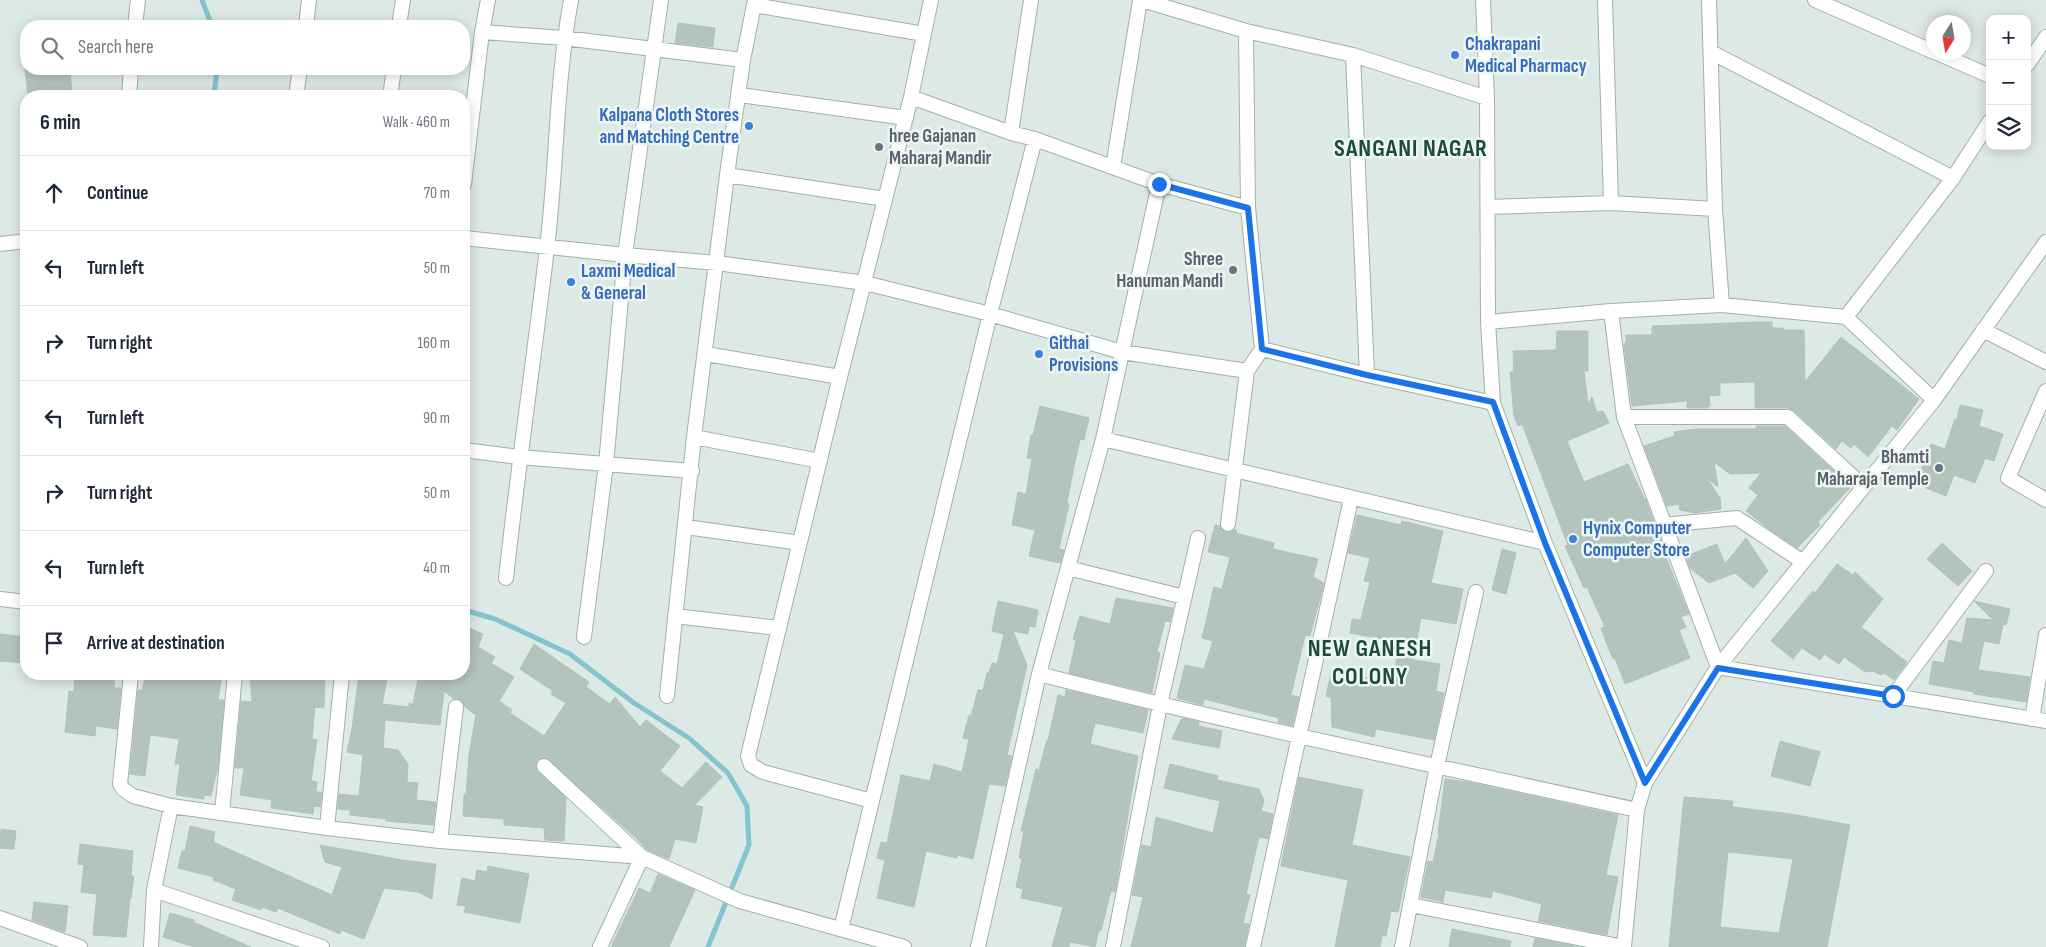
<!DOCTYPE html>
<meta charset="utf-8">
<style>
body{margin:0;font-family:"Sofia Sans Condensed",sans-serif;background:#f2f2f3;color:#1f2937}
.controls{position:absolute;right:15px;top:15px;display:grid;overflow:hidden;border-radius:10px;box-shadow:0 2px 12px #0003}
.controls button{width:45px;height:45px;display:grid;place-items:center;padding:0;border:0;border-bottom:1px solid #e0e1e3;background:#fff;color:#1f2937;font:25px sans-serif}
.compass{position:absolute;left:1926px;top:15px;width:45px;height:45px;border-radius:50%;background:#fff;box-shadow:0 2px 12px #0003;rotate:191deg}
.stop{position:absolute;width:15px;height:15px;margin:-11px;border:4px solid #1a73e8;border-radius:50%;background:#fff}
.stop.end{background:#1a73e8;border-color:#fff;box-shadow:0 1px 5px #0008}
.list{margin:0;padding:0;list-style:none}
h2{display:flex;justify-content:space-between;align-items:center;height:65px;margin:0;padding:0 20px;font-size:21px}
h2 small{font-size:16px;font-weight:400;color:#747a83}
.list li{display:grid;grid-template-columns:32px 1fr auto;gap:15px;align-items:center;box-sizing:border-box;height:75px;padding:0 20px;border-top:1px solid #e0e1e3}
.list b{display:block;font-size:19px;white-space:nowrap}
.list em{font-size:16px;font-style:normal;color:#747a83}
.icon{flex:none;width:28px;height:28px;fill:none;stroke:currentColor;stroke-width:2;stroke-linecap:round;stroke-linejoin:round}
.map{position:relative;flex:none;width:2046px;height:947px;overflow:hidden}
.search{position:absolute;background:#fff;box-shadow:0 2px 12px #0003;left:20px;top:20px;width:450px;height:55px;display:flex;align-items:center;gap:12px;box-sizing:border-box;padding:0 18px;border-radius:20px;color:#747a83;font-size:19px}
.panel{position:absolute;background:#fff;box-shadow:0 2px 12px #0003;left:20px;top:90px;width:450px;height:590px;border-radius:20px}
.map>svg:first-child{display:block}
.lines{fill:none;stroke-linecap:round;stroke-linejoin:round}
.stream{stroke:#84c4cf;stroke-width:5}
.building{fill:#b3c4bd;stroke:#b0c3bb;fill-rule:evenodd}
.street-casing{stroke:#a0b0ab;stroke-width:16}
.street{stroke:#fff;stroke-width:14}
.route{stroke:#1a73e8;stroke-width:6}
.shop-dot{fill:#3f7fe0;stroke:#edf6f2;stroke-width:2}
.worship-dot{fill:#6b7280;stroke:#edf6f2;stroke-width:2}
.labels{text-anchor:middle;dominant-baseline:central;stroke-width:5;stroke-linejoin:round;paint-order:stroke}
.shop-label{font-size:19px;font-weight:bold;fill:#366cbe;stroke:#edf6f2;text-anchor:start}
.worship-label{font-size:19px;font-weight:bold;fill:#5b616d;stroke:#edf6f2;text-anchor:end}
.district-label{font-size:24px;font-weight:bold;letter-spacing:1px;fill:#1c4a3f;stroke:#edf6f2}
</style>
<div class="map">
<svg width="2046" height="947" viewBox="0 0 2046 947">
<rect width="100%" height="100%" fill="#dde9e4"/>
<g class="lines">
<path class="stream" d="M202,0L212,26
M214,96L217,69
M464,610L495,619L570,654L634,703L689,738L728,773L747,806L749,845L708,947"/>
</g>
<path class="building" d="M678,23L715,28L713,47L675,43Z
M25,69H70L72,96H28Z
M1759,322H1772V328H1783V330H1804L1805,382L1841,337L1919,399L1897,430L1892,426L1868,457L1854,444L1851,448L1842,441L1836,449L1793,410L1788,408H1755V382L1720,383V395L1709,396L1710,406L1706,408H1687V401L1632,406L1624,345L1626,341V335H1652V326Z
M1557,331H1588V371H1584L1588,405L1592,397L1597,412L1603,411L1609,423L1567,441L1584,482L1628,464L1646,502L1645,498L1664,549L1662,548L1689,614L1681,617L1686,627L1679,630L1690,658L1625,684L1615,658L1613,659L1606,642L1601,628L1605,627L1587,587L1584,588L1565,546L1568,545L1522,424L1518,426L1514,416L1510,372H1514L1513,351L1556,350Z
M1960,405L1983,410L1979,426L2003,434L1994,461L1985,458L1975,483L1954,475L1946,496L1916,484L1931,444L1945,449L1955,419H1957Z
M1040,406L1089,418L1084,440L1080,439L1074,466L1067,503L1069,504L1059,549L1064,550L1060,563L1029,556L1035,530L1012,525L1018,492L1026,494L1032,459L1027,458L1031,435H1033Z
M1756,426H1785L1851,487L1818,522L1820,525L1797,548L1769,529L1746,511L1758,495L1749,488L1761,473L1730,474L1714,462L1718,487L1707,478L1720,498L1721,509L1695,513L1680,510L1679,504L1667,506L1644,446L1674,436V432L1694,429H1756Z
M1357,515L1401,525L1402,521L1443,531L1431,583L1463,589L1456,624L1421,618L1413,660L1440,664L1436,691L1444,693L1434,740L1376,729L1374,737L1332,727L1331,697L1326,696L1332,669L1393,684L1399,642L1350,633L1352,619L1361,620L1370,582L1364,581L1370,558L1348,553Z
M1215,525L1220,526L1226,533L1234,530H1237L1236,533L1274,543L1273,549L1318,559L1313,577L1324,583L1310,636L1305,635L1291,695L1299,697L1292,726L1278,722L1279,718L1204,699L1203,705L1177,698L1185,665L1204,669L1213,641L1202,638L1214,587L1222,589L1230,557L1208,552Z
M1746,538L1768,571L1753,588L1735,573L1709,583L1690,568L1686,556L1717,544L1725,564Z
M1942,543L1972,571L1958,586L1927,559Z
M1502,549L1516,553L1506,594L1492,590Z
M1837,564L1853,575L1855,572L1883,599L1861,627L1907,662L1894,680L1884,673L1882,675L1872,671L1865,672L1844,657L1839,664L1824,654L1820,660L1802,648L1793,659L1771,641L1813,591L1815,593Z
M1116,598L1173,608L1170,622L1165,621L1157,652L1160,653L1152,693L1069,673L1076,640L1073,639L1080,616L1110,624Z
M998,601L1038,610L1035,627L1029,626L1028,634L1013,631L1027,665L1007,755L1012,756L1005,786L989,784L973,859L957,855V858L926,851L914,907L877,898L885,860L877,858L881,842L887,843L901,775L930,781L934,764L962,772L969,739L963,738L969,715L971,716L978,690H983L987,673H989L992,663L997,664L1004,634L992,631Z
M1974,601L2010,609L2006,625L2003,624L1999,644L1984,641L1978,670L2030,677L2026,702L1974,694V692L1929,684L1933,661L1944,663L1949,640L1962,643L1967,618L1993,620Z
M464,626L483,634L478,647L495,657L491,663L514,677L499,701L512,710L510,713L544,736L566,703L551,694L553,691L520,669L534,644L589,682L586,687L610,704L615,697L640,727L646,720L680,746L660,771L682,788L706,762L722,777L695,805L703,807L696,843L675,839L669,859L647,850L637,839L545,757L537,760L536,768L566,798L564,841L545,840L544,828L504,825V819L463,816L464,794L466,795L469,755L476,715L464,706L461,700L454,699L444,691L440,725L385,720L383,748L398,750L408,764L407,782L418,783L416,800L436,802L433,825L386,821V819L350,815V810L338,809L339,794L359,796L363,755L347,752L352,729L359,674H388L382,704L409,707V703L413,704L419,674H464Z
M0,634L26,637V663L0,661Z
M75,674H115L114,688H121L117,729L96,726L95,736L65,732L69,691L74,692Z
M146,674H222L218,700H224L218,766L211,796L204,795V799L176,795L180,764H175L179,739L150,735L145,776L130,774L138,690H142Z
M250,674H325L324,708L315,707L312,739L317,740L311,781L317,782L316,792H322L320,807L314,806L313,814L271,808L272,800L240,795L244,768H235L241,701L252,702Z
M1066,690L1148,710L1143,733L1095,723L1090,744L1138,756L1115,892L1111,891L1101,931L1099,930L1095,947L1070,942L1069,947H1052L1063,907L1021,898L1023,889L1016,887L1022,859L1019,857L1024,831H1021L1036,769L1039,770L1047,740H1048L1058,695L1065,697Z
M1182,718L1199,722L1198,726L1222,731L1219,748L1172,739Z
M1780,741L1820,752L1810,786L1771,776Z
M1170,764L1218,776L1217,780L1259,789L1264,800L1261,811L1273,814L1268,839L1259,837L1246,894L1250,895L1243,923L1249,924L1244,947H1131L1143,897L1132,895L1142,845L1151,847L1156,817L1213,833L1220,801L1164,788Z
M1299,777L1363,790L1352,845L1410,857L1398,912L1391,911L1386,936H1382L1380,947H1335L1348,880L1281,866Z
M1445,779L1468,782L1618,815L1606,875L1618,877L1607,935L1538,921L1542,904L1493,891L1491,898L1445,890L1443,902L1421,897L1428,861L1433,862L1439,833H1438Z
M1684,797L1733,801L1732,807L1791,814L1850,825L1827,947H1669ZM1728,852L1793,859L1779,933L1720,927Z
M190,826L215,832L213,842L332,895L342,867L325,862L320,845L402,860L436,864L432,899L418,892L384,888L364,939L341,930L340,934L278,908L276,912L262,907L261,910L232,900L236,889L213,880L214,877L178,868L182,851H185Z
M1,829L16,831L14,849L0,848Z
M80,844L133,851L131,876H134L131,898H130L126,937L93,935L97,894L81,892L84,865L78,864Z
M488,866L529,874L520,923L464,912L466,906L457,905L462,878L475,881L477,870L487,872Z
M658,874L695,890L669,947H611L639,888L650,893Z
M34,902L68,906L65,932L32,920Z
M170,913L194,920L193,922L251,947H194L163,937Z
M1452,929L1511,941L1510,947H1449Z
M1535,938L1579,947H1533Z"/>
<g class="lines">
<defs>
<path id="street" d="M1142,0L1246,31L1353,55L1487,98
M1483,0L1487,98L1488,322L1493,403L1545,543L1645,783
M1605,0L1611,203
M1709,0L1715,209L1722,305
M1815,0L1934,52
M754,5L924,34
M135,26L138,0
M306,26L309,0
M399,26L403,0
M1246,31L1248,208L1262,349
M482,32L564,38L743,60
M1711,52L1953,178
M1935,52L1990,76
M1353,55L1367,375
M2027,65L2046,37
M740,95L906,118
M129,96L131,69
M296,96L300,69
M390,96L394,69
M911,97L1011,133L1035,139L1159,184L1248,208
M1011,133L1031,0
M1113,167L1140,0
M727,175L885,199
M464,184L482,32L488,0
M1488,207L1611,203L1715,209
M464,238L625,255L717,263L865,283L990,314L1122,352L1247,371L1262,349L1367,375L1493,403
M0,244L26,241
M1611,311L1624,417L1718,667L2046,721
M1846,317L1953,178L1990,121
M1488,322L1611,311L1722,305L1846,317L1934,400
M1983,330L2046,362
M706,354L840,377
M2046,391L2008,478L2046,500
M1624,417H1788L1864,487
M694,437L820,461
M1103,439L1545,543
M464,450L519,457L692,471
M1228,524L1247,371
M1663,525L1737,518L1803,562
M686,527L800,543
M1068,568L1184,597
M506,578C518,468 534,358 547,248C557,165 556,82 571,0
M0,599L26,602
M675,616L778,628
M584,637L606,464L625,255L661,0
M131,674L120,784L123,789L133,796L171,806L327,828L440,841L642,857L740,901L904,947
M1039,674C1237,725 1438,766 1637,810
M667,696L694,437L727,175L743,60L755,0
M1893,696L1986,571
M2032,719L2046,635
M544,766L642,857L600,947
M872,801L763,772L751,765L748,756L840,377L911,97L931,0
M222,813L235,674
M327,828L342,674
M440,841L456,707
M154,890L322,947
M1411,905L1624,947
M0,918L80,947
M841,929L990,314L1035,139
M151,947L154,890L171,806
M978,947L1039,674L1103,439L1159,184
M1113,947L1160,705L1198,538
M1253,947L1351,499
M1402,947L1437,766L1476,592
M1624,947L1637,810L1645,783L1718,667L1934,400L2046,242"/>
</defs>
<use href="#street" class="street-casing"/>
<use href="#street" class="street"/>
</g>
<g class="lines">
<path class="route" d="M1159,184L1248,208L1262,349L1367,375L1493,402L1545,543L1645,783L1718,668L1893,696"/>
</g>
<g class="shop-dot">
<circle cx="1455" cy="55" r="5"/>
<circle cx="749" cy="126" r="5"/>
<circle cx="571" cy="282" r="5"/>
<circle cx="1039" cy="354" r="5"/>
<circle cx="1573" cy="539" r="5"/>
</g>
<g class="worship-dot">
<circle cx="879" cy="147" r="5"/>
<circle cx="1233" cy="270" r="5"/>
<circle cx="1939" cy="468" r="5"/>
</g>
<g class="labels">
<g class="shop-label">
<text x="1465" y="44">Chakrapani<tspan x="1465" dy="22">Medical Pharmacy</tspan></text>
<text x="739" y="115" text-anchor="end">Kalpana Cloth Stores<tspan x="739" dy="22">and Matching Centre</tspan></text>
<text x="581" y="271">Laxmi Medical<tspan x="581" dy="22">&amp; General</tspan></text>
<text x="1049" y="343">Githai<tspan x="1049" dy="22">Provisions</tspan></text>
<text x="1583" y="528">Hynix Computer<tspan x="1583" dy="22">Computer Store</tspan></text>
</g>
<g class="worship-label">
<text x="889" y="136" text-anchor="start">hree Gajanan<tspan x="889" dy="22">Maharaj Mandir</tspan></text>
<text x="1223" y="259">Shree<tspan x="1223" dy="22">Hanuman Mandi</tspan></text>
<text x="1929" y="457">Bhamti<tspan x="1929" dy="22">Maharaja Temple</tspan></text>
</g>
<g class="district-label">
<text x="1411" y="148">SANGANI NAGAR</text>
<text x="1370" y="648">NEW GANESH<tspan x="1370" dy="28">COLONY</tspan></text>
</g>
</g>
</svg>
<div class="controls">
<button>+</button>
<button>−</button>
<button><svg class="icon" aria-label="layers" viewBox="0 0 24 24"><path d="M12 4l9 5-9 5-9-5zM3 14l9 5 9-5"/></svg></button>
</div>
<svg class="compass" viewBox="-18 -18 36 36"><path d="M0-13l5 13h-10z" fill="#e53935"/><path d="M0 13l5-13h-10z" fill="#747a83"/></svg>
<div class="stop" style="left:1893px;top:696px"></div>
<div class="stop end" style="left:1159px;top:184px"></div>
<div class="search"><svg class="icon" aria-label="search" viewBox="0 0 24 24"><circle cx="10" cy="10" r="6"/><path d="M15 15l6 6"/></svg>Search here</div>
<section class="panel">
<h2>6 min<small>Walk · 460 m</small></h2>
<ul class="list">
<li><svg class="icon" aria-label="ahead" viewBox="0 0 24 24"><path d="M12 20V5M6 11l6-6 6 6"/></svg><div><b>Continue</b></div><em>70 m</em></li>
<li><svg class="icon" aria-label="left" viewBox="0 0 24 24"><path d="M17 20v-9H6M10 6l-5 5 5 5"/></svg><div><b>Turn left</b></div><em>50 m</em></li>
<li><svg class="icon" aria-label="right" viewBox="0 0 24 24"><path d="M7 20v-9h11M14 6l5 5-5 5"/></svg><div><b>Turn right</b></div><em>160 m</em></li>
<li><svg class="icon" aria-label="left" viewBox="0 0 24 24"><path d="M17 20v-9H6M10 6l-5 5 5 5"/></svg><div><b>Turn left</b></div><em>90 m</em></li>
<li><svg class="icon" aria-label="right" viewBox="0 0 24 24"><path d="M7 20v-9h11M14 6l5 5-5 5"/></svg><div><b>Turn right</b></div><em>50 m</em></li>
<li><svg class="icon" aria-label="left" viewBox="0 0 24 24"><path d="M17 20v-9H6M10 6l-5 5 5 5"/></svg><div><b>Turn left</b></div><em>40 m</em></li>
<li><svg class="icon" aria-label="arrive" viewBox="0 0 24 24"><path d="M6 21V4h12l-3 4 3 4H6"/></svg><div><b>Arrive at destination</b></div></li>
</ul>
</section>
</div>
